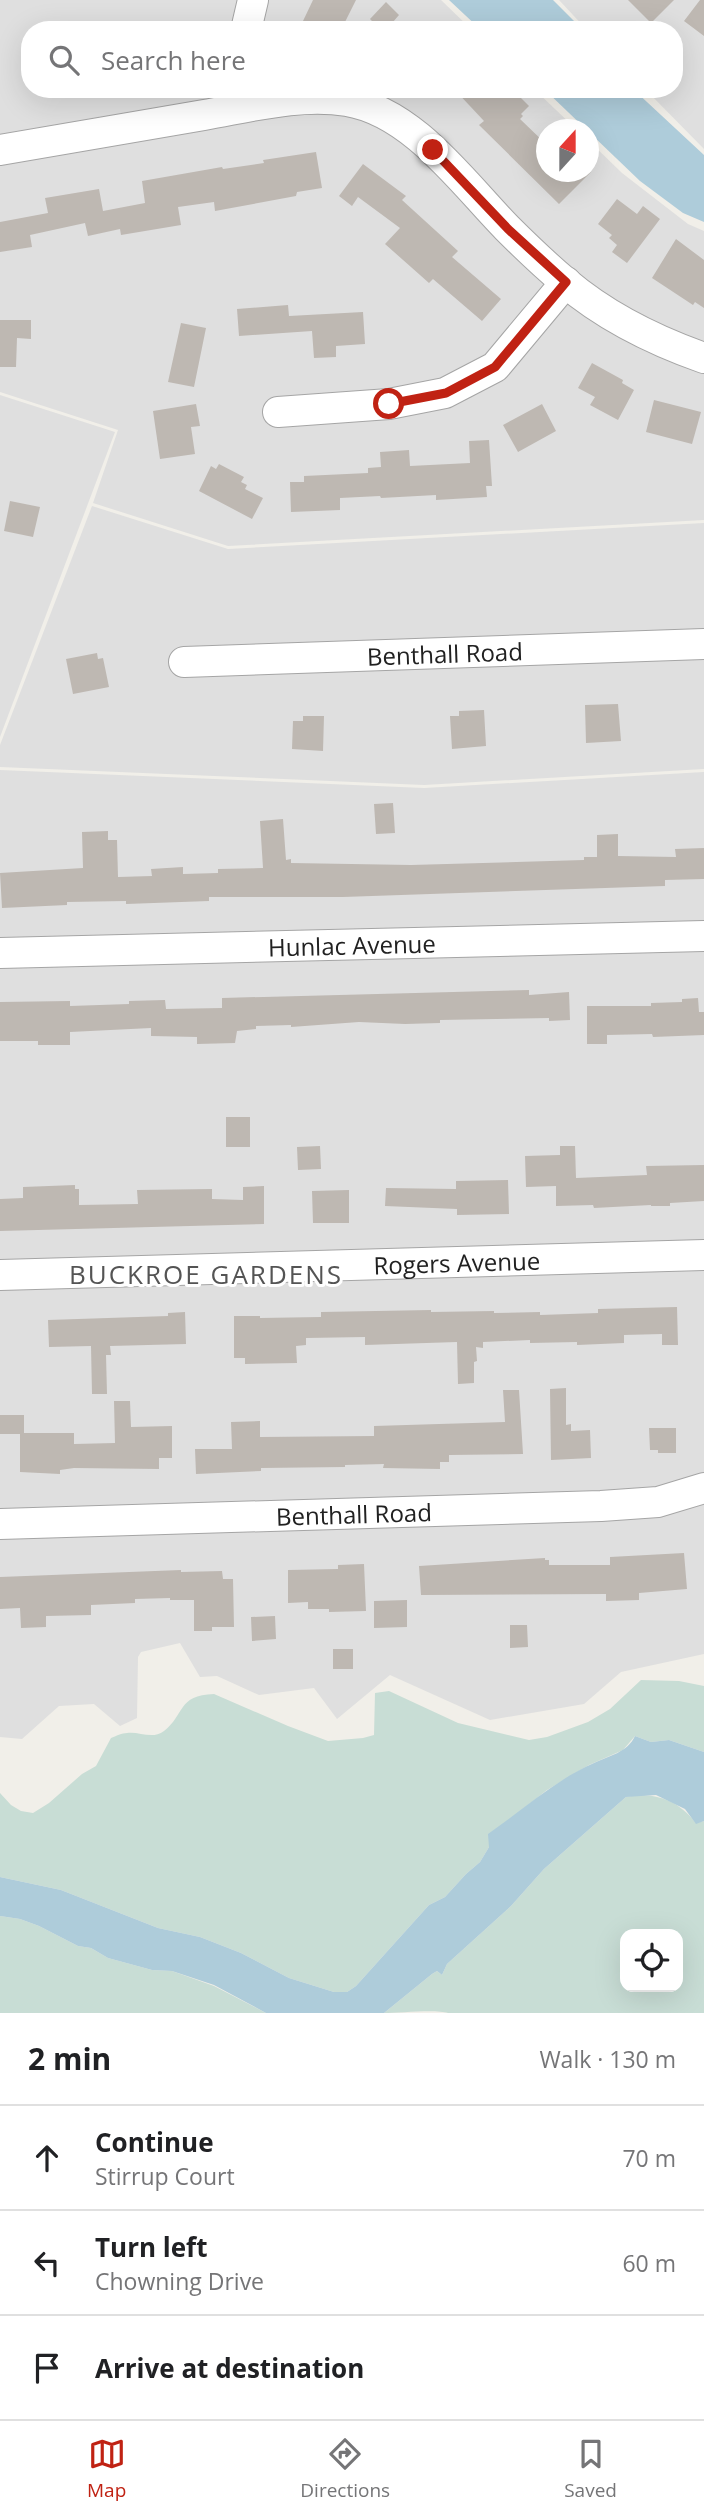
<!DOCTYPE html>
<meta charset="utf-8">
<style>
body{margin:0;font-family:"Open Sans",sans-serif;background:#f6f6f6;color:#202124}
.controls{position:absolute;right:21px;bottom:21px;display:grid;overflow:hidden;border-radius:14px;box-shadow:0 7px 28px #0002}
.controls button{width:63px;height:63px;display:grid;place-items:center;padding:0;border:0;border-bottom:2px solid #e0e0e0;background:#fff;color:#202124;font:35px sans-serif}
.compass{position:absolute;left:536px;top:119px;width:63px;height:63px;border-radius:50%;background:#fff;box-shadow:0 7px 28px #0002;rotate:21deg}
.stop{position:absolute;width:21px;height:21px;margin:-16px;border:5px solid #c02213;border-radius:50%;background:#fff}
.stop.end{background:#c02213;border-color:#fff;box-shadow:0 2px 7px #0008}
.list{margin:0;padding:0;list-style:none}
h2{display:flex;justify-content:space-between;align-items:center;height:91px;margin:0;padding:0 28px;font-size:30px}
h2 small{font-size:23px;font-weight:400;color:#757577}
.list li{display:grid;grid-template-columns:46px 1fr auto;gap:21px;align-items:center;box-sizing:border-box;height:105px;padding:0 28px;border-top:2px solid #e0e0e0}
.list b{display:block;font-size:26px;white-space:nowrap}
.list p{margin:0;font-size:23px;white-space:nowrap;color:#757577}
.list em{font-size:23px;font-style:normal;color:#757577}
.icon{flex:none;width:38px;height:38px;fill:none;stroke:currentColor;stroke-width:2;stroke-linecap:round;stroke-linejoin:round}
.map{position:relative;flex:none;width:704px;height:2013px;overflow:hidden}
.search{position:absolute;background:#fff;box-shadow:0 7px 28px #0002;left:21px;right:21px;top:21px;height:77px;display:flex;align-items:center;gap:18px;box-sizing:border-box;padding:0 24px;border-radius:28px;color:#757577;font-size:26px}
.sheet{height:406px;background:#fff}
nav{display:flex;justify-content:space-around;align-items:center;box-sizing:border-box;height:98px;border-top:2px solid #e0e0e0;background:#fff;font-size:19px;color:#757577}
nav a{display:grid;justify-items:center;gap:4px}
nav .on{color:#c02213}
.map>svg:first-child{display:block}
.residential{fill:#dfdfdf}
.wetland{fill:#c8ddd5;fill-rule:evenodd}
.water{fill:#aeccda}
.building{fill:#beb8b2}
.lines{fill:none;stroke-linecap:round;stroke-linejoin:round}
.minor-casing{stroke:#a5a5a5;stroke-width:32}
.minor{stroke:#fff;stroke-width:30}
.route{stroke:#c02213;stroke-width:9}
.labels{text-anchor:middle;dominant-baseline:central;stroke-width:6;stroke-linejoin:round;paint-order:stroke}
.street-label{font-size:24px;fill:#212121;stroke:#fff}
.neighbourhood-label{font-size:26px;letter-spacing:2px;fill:#545454;stroke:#fff}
</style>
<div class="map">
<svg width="704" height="2013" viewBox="0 0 704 2013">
<rect width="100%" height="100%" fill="#f1efe9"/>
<path class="residential" d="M0,0H441L472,30H30V89H534L576,129L546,130V172H588L589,141L622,173L688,224L704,231V520L228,546L93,503L118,430L0,392Z
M559,0H704V149L645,89H674V30H587Z
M0,395L115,432L0,737Z
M92,506L228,549L704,523V769L424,785L0,767V745Z
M0,770L424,788L704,772V1654L621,1672L584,1704L490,1720L390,1675L337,1719L314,1688L259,1695L217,1676L200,1677L180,1643L141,1652L138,1657L137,1718L120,1726L94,1704L59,1706L22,1739L0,1737Z"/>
<path class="wetland" d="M641,1680L679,1681L704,1686V1752L669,1740L651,1742L635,1736L623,1750L589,1765L547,1790L523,1809L489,1847L480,1862L466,1874L445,1897L429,1905L356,1986L347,1992H334L289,1978L241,1953L200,1937L158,1928L61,1890L0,1877V1793L11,1805L21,1811L33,1813L49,1803L82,1774L96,1766L111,1738C116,1736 122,1733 127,1733C139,1731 152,1740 164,1731C185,1715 177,1695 214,1694L288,1726L328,1741L363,1738L374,1735L375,1693L389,1691L458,1723L529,1740L547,1737L588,1722L610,1709Z
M637,1795C663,1795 680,1803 696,1823L704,1821V2013H448C436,2009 399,2013 384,2013L432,1974L437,1971L442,1975L447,1964L511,1906L544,1869L626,1797ZM625,1934H678V1987H625Z
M0,1916L20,1919L39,1926L78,1946L91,1948L108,1958L152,1970L172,1971L214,1986L266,2013H0Z"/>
<path class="water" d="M449,0H553L583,30H481Z
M544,89H633L704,155V222L683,213L640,181Z
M635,1736L651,1742L669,1740L704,1752V1821L696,1824L685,1809L656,1795L626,1797L544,1869L511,1906L447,1964L442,1975L437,1971L432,1974L384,2013H266L214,1985L172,1971L152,1970L108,1958L91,1948L78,1946L39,1926L20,1919L0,1916V1877L61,1890L158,1928L200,1937L241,1953L289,1978L334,1992H347L356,1986L429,1905L445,1897L466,1874L480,1862L489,1847L488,1834C523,1810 555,1780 594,1763C609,1756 628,1752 635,1736Z"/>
<path class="building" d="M313,0H356L341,30H305L308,24L303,21Z
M628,0H674L651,23Z
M700,0H704V36L684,21Z
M386,2L399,15L386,30H381L370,19Z
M454,89H512L529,106L521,114L523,116L520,119L547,145V172H591L559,204L479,125L484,121Z
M316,152L322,188L297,192L296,196L215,211L214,202L178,207L181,225L121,235L120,229L88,236L85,223L30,235L32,247L0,252V222L48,213L45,198L99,189L103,211L145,203L142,181L222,167L223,169L264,163L263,160Z
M363,164L406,196L402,200L458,251L452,257L501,299L482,321L433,279L429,283L385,244L400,228L358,197L352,206L339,196Z
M617,199L637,214L643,206L660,219L627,263L612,252L617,245L609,238L612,235L598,224Z
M676,239L704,260V308L695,302L693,305L652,278Z
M288,305L289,316L363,312L365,344L336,346V357L314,358L312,331L239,336L237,309Z
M0,320H31V339L17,338L16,367H0Z
M181,323L206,328L194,387L168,382Z
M592,363L623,380L622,383L634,390L618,420L590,405L595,397L578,388Z
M654,400L701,412L692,444L646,432Z
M196,404L200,426L191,427L195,454L160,459L153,411Z
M542,404L556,431L518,452L503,425Z
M489,440L492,486H486L487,497L436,500V495L381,498L380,496L340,498V510L291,512L290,482H304V476L368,473V468L381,467L380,452L409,450L410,466L470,463L469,441Z
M219,464L244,477L241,482L247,485L245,489L263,498L252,519L199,491L211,466L216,469Z
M10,501L40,507L33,537L4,531Z
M97,653L98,659L103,658L109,687L73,694L66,659Z
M618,704L621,741L586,743L585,705Z
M484,710L486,746L452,749L450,716H459V711Z
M303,716H324L323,751L292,749L293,721H303Z
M393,803L395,833L376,834L374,804Z
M283,819L286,860L291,859V863L411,865L584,860V857H597V835L618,834V856L676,857L675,849L704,848V879L665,880V886L343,897H209V901L126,904V901L67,902V905L2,908L0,873L83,868L82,832L108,831V840H117L118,877L152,876L151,869L183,867V874L218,873V869L263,868L260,821Z
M529,990V995L569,992L570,1020L549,1021V1018L440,1020V1023L405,1024L359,1022L291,1027V1025L256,1026V1029L237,1031L235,1043L197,1044V1037L151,1036V1028L70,1032V1045H38V1041H0V1002L70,1001V1006L129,1004V1001L165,1000L166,1009L222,1008V998Z
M698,998L699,1012H704V1035L653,1037L652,1034L607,1035V1044H587V1006H651V1003L682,1002V999Z
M226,1117H250V1147H226Z
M320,1146L321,1169L298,1170L297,1147Z
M560,1146H575L576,1178L647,1175L646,1166L704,1165V1201L670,1203V1206H651V1205L594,1208L593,1205L556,1206V1186L526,1187L525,1156L560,1155Z
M508,1180L509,1214L457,1215V1209L385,1206L386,1188L456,1189V1181Z
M75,1185V1189H79V1205L138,1204L137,1190L212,1189V1199L243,1200V1187L264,1186V1224L0,1231V1199L23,1198V1187Z
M349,1190V1223H313L312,1191Z
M677,1307L678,1345H662V1334L624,1335V1343L577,1345V1342L530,1343V1340L483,1342V1348L476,1347L477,1361L474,1362V1383L458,1384L457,1342L365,1345V1337L306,1338V1345L296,1346L297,1363L245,1364V1358H234V1316H260V1318L321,1317V1312L431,1310V1312L494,1311V1313L540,1312V1315L598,1313V1309Z
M185,1312L186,1344L110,1346L111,1355H106L107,1394H92L91,1346L49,1347L48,1320L168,1316V1313Z
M566,1388V1425L571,1424V1431L590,1430L591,1458L551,1460L550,1389Z
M503,1390H519L523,1454L449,1455V1462H440V1469L383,1468L384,1464L345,1465V1467L261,1468V1471L196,1474L195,1449H232L231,1422L260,1421V1437L374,1436V1426L505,1422Z
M114,1401H130L131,1427L172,1426V1458H159V1469L74,1468L60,1470V1474L20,1472V1434H0V1415H24V1433H74V1444L115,1443Z
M649,1428H676V1453H658V1450H650Z
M684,1553L687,1589L639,1593V1600L606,1601V1594L421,1595L419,1566L545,1558V1560H549V1565H610V1557Z
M364,1564L366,1611L329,1612V1609H308V1602L288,1603V1570L338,1569V1565Z
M181,1570V1572L222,1571L223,1579H233L234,1627H212V1631H194V1600H170V1598L135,1599V1603L91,1605V1615L46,1616V1627L21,1628L20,1608L0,1609V1577Z
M407,1600V1627L374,1628V1601Z
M275,1616L276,1639L252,1641L251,1617Z
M510,1625H527L528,1647L510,1648Z
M333,1649H353V1669H333Z"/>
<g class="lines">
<defs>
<g id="minor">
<path d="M246,30L253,0"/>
<path d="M0,150C68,138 136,127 204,115C250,107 301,93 347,101C413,112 462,182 507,228C525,246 545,265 565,282C606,317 653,340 704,358"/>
<path d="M278,412L389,404L445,393L495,367L566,282"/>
<path id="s1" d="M184,662L704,644"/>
<path id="s2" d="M0,953L704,936"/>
<path id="s3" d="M0,1275L704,1255"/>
<path id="s4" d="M0,1524L601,1506L658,1502L704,1488"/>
</g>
</defs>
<use href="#minor" class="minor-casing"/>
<use href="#minor" class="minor"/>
</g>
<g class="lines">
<path class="route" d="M389,404L446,393L495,367L566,282L508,229L433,150"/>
</g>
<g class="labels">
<g class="street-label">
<text stroke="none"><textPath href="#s1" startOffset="261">Benthall Road</textPath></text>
<text stroke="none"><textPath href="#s2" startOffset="352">Hunlac Avenue</textPath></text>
<text stroke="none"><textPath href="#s3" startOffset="457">Rogers Avenue</textPath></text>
<text stroke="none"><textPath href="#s4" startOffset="354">Benthall Road</textPath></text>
</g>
<g class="neighbourhood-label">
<text x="206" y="1274">BUCKROE GARDENS</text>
</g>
</g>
</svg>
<div class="controls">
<button><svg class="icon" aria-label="locate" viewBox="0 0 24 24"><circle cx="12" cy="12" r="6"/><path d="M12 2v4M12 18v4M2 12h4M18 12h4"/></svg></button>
</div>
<svg class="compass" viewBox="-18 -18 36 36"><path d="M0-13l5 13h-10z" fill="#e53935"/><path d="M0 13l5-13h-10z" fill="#757577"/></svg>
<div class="stop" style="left:389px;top:404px"></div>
<div class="stop end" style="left:433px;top:150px"></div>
<div class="search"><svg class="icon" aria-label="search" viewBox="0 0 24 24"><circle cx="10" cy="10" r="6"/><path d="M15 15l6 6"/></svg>Search here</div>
</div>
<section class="sheet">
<h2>2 min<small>Walk · 130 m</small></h2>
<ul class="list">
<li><svg class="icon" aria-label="ahead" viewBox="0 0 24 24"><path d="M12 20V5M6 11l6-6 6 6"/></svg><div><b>Continue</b><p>Stirrup Court</p></div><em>70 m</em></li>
<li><svg class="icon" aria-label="left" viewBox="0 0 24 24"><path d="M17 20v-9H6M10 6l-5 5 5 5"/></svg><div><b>Turn left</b><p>Chowning Drive</p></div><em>60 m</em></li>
<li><svg class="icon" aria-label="arrive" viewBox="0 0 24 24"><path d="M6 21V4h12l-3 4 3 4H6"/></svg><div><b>Arrive at destination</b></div></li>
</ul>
</section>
<nav>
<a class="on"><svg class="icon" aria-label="map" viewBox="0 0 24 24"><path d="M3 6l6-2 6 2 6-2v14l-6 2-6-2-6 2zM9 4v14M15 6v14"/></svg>Map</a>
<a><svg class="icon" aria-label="directions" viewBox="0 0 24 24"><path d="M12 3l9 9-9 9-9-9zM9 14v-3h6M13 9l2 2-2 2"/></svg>Directions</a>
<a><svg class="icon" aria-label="saved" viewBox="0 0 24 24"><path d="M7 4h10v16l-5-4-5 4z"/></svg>Saved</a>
</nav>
